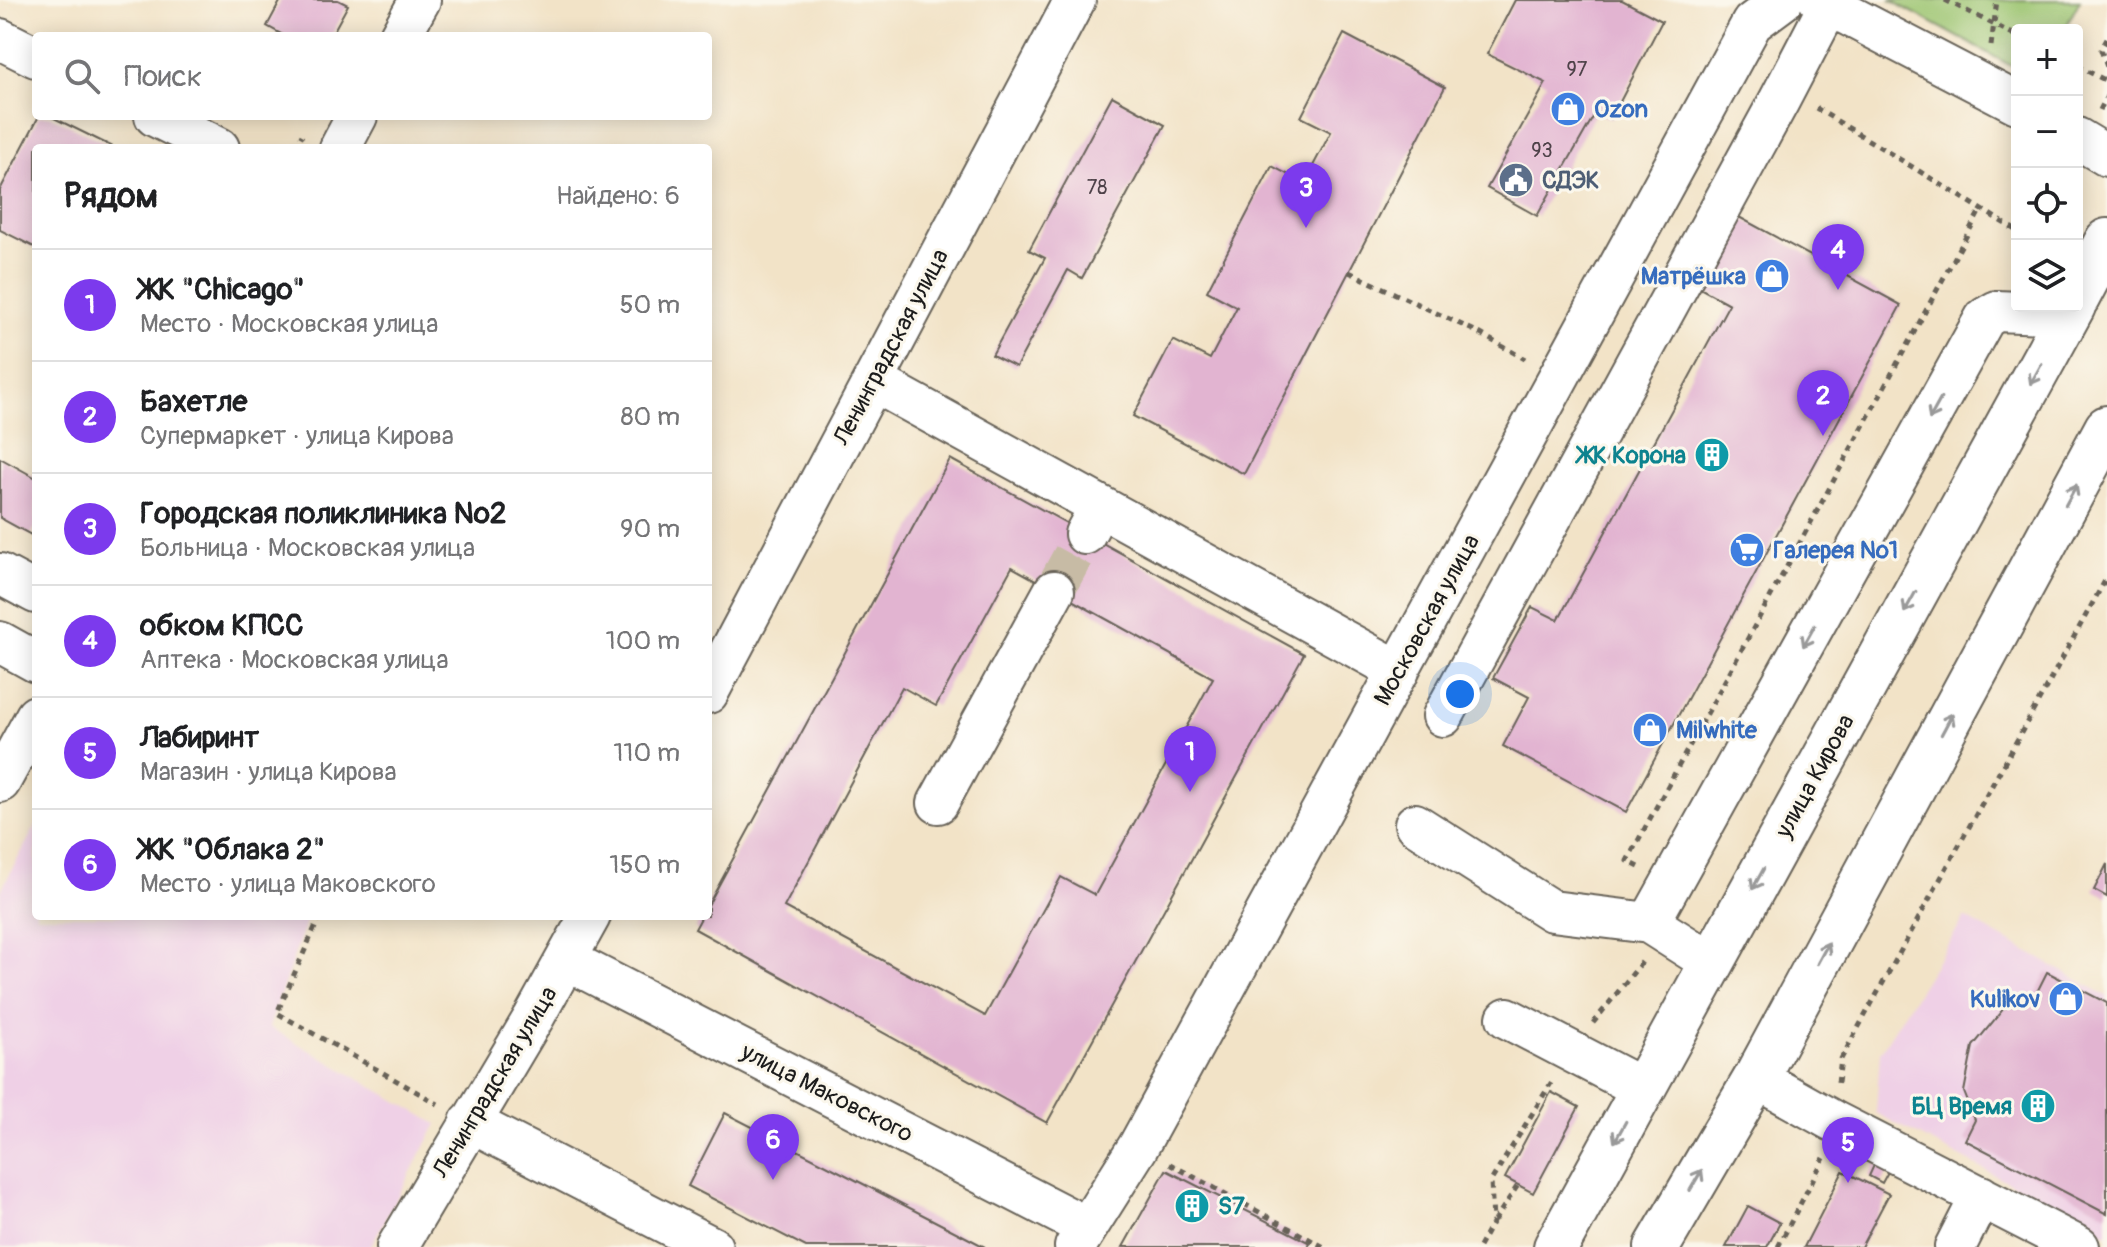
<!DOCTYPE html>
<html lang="ru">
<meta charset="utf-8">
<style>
body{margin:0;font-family:Pangolin,sans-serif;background:#f6f6f6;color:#202124}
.controls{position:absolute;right:24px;top:24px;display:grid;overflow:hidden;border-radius:8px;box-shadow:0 4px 20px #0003}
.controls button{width:72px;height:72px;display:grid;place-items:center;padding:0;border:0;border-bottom:2px solid #e0e0e0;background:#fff;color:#202124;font:40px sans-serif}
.you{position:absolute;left:1460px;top:694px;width:28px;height:28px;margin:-20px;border:6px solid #fff;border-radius:50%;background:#1a73e8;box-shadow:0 0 0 12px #1a73e833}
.badge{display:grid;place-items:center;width:52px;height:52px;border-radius:50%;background:#7c3aed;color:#fff;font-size:26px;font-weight:700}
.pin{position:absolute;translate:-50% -66px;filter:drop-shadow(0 2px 4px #0008)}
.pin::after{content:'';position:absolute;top:42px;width:28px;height:24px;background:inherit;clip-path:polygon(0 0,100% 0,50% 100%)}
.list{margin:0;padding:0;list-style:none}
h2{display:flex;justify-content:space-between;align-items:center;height:104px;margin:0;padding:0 32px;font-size:34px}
h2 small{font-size:26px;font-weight:400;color:#757577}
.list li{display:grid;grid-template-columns:52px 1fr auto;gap:24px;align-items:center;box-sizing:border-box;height:112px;padding:0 32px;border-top:2px solid #e0e0e0}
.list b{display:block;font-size:30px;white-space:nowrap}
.list p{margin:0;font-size:26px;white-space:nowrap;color:#757577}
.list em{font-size:26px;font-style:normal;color:#757577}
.icon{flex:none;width:44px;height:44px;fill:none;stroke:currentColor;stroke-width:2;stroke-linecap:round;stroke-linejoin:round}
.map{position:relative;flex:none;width:2107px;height:1247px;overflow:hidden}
.search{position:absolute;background:#fff;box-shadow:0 4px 20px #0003;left:32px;top:32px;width:680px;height:88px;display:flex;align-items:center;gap:20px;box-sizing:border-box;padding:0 28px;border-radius:8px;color:#757577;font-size:30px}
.panel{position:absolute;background:#fff;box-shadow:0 4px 20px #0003;left:32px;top:144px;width:680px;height:776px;border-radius:8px}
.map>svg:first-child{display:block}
.built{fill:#efd0e6}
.green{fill:#9cc571;stroke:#5c7046;stroke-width:2}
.building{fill:#e2b4d1;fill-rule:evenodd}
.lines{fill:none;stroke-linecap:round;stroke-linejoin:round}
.minor-tunnel{stroke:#c7bba5;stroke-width:40;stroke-dasharray:40 20;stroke-linecap:butt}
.minor-casing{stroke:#676258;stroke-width:44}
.major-casing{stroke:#676258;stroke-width:48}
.path{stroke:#676258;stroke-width:5;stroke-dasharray:6 6;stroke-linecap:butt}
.minor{stroke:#fff;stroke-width:40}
.major{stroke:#fff;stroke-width:44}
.oneway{stroke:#999}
.labels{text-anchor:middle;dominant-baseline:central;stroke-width:6;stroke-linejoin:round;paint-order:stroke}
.number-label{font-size:20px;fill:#4e4249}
.shop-label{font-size:24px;font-weight:bold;fill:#366cbe;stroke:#fbf7ec;text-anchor:start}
.service-label{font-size:24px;font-weight:bold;fill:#4e5e75;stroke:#fbf7ec;text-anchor:start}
.street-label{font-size:24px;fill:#1c1c1c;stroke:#fbf7ec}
.culture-label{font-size:24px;font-weight:bold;fill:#0d838f;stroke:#fbf7ec;text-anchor:end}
</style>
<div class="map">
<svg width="2107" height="1247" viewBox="0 0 2107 1247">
<rect width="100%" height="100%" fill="#fbf7ec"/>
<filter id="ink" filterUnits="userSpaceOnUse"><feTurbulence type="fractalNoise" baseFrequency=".0125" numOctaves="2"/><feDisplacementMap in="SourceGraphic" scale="16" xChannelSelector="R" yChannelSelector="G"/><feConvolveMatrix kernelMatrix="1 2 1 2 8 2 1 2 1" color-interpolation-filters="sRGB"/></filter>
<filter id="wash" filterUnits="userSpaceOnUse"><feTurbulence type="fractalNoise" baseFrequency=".006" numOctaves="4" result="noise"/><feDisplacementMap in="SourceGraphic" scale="32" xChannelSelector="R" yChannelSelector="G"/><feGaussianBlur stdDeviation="1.8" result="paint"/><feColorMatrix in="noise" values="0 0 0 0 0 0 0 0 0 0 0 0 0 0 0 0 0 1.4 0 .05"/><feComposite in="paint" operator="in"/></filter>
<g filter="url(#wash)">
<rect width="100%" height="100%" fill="#f2e3c7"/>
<path class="built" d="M36,825V916H308L269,1027L437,1124L370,1247H0V892Z
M1965,917L2107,996V1234L1876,1113L1880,1052Z"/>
<path class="green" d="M1890,0H2080L2064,30H2017V69Z"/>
<g id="blocks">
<path class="building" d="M281,0H338L348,5L331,36H285L267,26Z
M1515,0H1622L1662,21L1611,119L1596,112L1537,216L1487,188L1546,83L1487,54Z
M1344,34L1445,87L1244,474L1133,416L1173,340L1210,359L1237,307L1207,291L1272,166L1304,183L1331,132L1301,117Z
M1112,96L1165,125L1082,278L1068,270L1016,367L992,355L1045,258L1029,250Z
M39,116H50L115,148H36V248L0,230V190Z
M1737,216L1901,305L1626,812L1503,746L1529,697L1493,678L1532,607L1558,620L1729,304L1698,287Z
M0,458L36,478V526L31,535L0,518Z
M950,459L1304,654L1047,1123L695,929L702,916H708V905ZM1012,567L1213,678L1095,895L1061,877L985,1016L784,907L902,687L936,706Z
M2107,864V897L2094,890Z
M2047,972L2107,1003V1214L1965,1140L1975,1120L1964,1092L1973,1046L2004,1008L2034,998Z
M1551,1092L1579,1107L1533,1193L1505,1178Z
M725,1113L844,1174L985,1247H806L688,1186Z
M1875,1163L1889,1170L1882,1183L1869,1176Z
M1166,1170L1310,1243L1308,1247H1123Z
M1843,1171L1889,1194L1861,1247H1804Z
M1748,1206L1780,1223L1767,1247H1726Z"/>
</g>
</g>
<g filter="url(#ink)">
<use href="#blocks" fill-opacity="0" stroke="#676258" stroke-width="2"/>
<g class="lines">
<path class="minor-tunnel" d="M1054,591L1085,534"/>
<defs>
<path id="minor" d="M1819,0L2017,103
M400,36L420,0
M0,39L36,57
M155,116L219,148
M2077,138L2107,156
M340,148L357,116
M873,381L1100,506
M1085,534L1100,506L1399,671
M0,574L36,593
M0,642L36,662
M708,693L1075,0
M1443,716L1779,101L1829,5
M0,782L36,716
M938,803L1054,591
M1415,824L1552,911L1649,923L1712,963
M1649,923L1985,318L1997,311L2069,314
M567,960L1086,1227
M1507,1018L1643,1089
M1756,1078L1833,1121L2079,1247
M470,1122L712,1247
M397,1247L534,1017L590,916
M1075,1247L1138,1147L1752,23L1783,0
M1955,1247L1981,1196"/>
<path id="major" d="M2077,298L2107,241
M1556,1247L2073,306
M1657,1247L1756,1078L2107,428"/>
</defs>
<use href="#minor" class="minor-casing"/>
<use href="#major" class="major-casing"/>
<path class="path" d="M1945,0L2017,36
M2107,39L2101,50L2107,67
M1991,46L1997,0
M2077,66L2107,81
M1816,108L2017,231
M2100,110L2107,96
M295,148L302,135
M1349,272L1477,332L1525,359
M1639,867L1627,861L1981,209
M320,916L277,1013L438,1104
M1593,1023L1642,962
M1838,1083L1841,1059L2107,577
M1170,1164L1324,1247
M1494,1221L1518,1185
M1479,1247L1493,1222L1491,1181L1551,1083
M1778,1247L1824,1158"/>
<use href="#minor" class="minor"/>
<use href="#major" class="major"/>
</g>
<defs><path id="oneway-shaft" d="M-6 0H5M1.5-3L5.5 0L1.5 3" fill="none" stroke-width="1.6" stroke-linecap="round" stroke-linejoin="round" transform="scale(2)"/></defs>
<g class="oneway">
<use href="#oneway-shaft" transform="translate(2036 374) rotate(119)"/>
<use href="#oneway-shaft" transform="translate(1935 409) rotate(119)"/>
<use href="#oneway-shaft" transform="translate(2071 495) rotate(-62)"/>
<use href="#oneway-shaft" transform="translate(1910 602) rotate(119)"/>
<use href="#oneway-shaft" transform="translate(1809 636) rotate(119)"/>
<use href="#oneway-shaft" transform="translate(1947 724) rotate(-62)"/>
<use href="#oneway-shaft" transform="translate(1758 879) rotate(119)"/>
<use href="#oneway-shaft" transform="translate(1823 953) rotate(-62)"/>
<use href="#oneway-shaft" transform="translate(1620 1132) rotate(119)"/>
<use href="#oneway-shaft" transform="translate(1696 1180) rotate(-60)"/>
</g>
</g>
<defs>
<symbol id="shop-disc" viewBox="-11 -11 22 22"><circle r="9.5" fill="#3f7fe0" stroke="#fbf7ec"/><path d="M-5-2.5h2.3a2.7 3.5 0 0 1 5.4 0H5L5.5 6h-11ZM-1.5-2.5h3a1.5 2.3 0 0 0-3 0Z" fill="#fff"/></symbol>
<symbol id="civic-disc" viewBox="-11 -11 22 22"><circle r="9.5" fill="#5c6f8a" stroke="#fbf7ec"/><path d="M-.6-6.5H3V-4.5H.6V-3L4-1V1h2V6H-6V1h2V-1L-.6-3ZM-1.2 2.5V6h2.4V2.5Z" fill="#fff"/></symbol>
<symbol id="building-disc" viewBox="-11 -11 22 22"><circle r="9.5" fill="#0f9aa8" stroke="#fbf7ec"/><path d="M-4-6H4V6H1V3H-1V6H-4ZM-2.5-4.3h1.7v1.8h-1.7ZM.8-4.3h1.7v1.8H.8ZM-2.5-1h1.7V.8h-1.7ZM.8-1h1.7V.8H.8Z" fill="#fff"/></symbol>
<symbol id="supermarket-disc" viewBox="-11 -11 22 22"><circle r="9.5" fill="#3f7fe0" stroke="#fbf7ec"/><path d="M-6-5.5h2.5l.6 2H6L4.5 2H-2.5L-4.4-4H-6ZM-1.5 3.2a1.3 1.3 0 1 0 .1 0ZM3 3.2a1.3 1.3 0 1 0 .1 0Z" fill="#fff"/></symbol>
</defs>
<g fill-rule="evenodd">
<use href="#shop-disc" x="1548" y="89" width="40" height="40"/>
<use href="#civic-disc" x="1496" y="160" width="40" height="40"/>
<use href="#shop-disc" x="1752" y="256" width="40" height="40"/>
<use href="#building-disc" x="1692" y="435" width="40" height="40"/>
<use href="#supermarket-disc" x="1727" y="530" width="40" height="40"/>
<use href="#shop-disc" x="1630" y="710" width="40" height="40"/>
<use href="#shop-disc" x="2046" y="979" width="40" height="40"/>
<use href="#building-disc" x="2018" y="1086" width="40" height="40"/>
<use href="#building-disc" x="1172" y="1186" width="40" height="40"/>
</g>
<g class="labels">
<g class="number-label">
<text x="1577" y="69">97</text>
<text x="1542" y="150">93</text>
<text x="1097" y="187">78</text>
</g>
<g class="shop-label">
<text x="1594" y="109">Ozon</text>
<text x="1746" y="276" text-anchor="end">Матрёшка</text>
<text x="1773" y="550">Галерея №1</text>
<text x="1676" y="730">Milwhite</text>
<text x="2040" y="999" text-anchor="end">Kulikov</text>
</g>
<g class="service-label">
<text x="1542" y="180">СДЭК</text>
</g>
<g class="street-label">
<text transform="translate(891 347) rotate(-62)">Ленинградская улица</text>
<text transform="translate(1427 620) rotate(-61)">Московская улица</text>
<text transform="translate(1815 776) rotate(-61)">улица Кирова</text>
<text transform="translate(495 1082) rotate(-59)">Ленинградская улица</text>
<text transform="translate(827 1093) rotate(27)">улица Маковского</text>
</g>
<g class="culture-label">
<text x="1686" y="455">ЖК Корона</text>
<text x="2012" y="1106">БЦ Время</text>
<text x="1218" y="1206" text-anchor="start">S7</text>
</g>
</g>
</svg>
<div class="controls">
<button>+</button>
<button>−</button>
<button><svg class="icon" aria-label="locate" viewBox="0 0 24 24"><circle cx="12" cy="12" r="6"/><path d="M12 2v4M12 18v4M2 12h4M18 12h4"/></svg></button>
<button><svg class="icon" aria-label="layers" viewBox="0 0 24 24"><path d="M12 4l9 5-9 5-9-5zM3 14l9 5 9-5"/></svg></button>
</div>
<div class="you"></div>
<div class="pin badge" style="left:1190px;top:792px">1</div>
<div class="pin badge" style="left:1823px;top:436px">2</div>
<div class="pin badge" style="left:1306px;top:228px">3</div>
<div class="pin badge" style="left:1838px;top:290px">4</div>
<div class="pin badge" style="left:1848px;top:1183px">5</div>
<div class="pin badge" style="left:773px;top:1180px">6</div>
<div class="search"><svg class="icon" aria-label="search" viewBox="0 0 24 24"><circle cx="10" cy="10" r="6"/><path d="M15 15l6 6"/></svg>Поиск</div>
<section class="panel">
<h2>Рядом<small>Найдено: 6</small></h2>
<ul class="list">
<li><span class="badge">1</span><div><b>ЖК &quot;Chicago&quot;</b><p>Место · Московская улица</p></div><em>50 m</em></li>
<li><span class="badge">2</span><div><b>Бахетле</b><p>Супермаркет · улица Кирова</p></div><em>80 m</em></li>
<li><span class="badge">3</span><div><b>Городская поликлиника №2</b><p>Больница · Московская улица</p></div><em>90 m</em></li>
<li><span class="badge">4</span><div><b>обком КПСС</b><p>Аптека · Московская улица</p></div><em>100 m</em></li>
<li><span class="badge">5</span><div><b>Лабиринт</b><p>Магазин · улица Кирова</p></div><em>110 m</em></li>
<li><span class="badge">6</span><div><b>ЖК &quot;Облака 2&quot;</b><p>Место · улица Маковского</p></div><em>150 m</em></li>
</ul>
</section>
</div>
